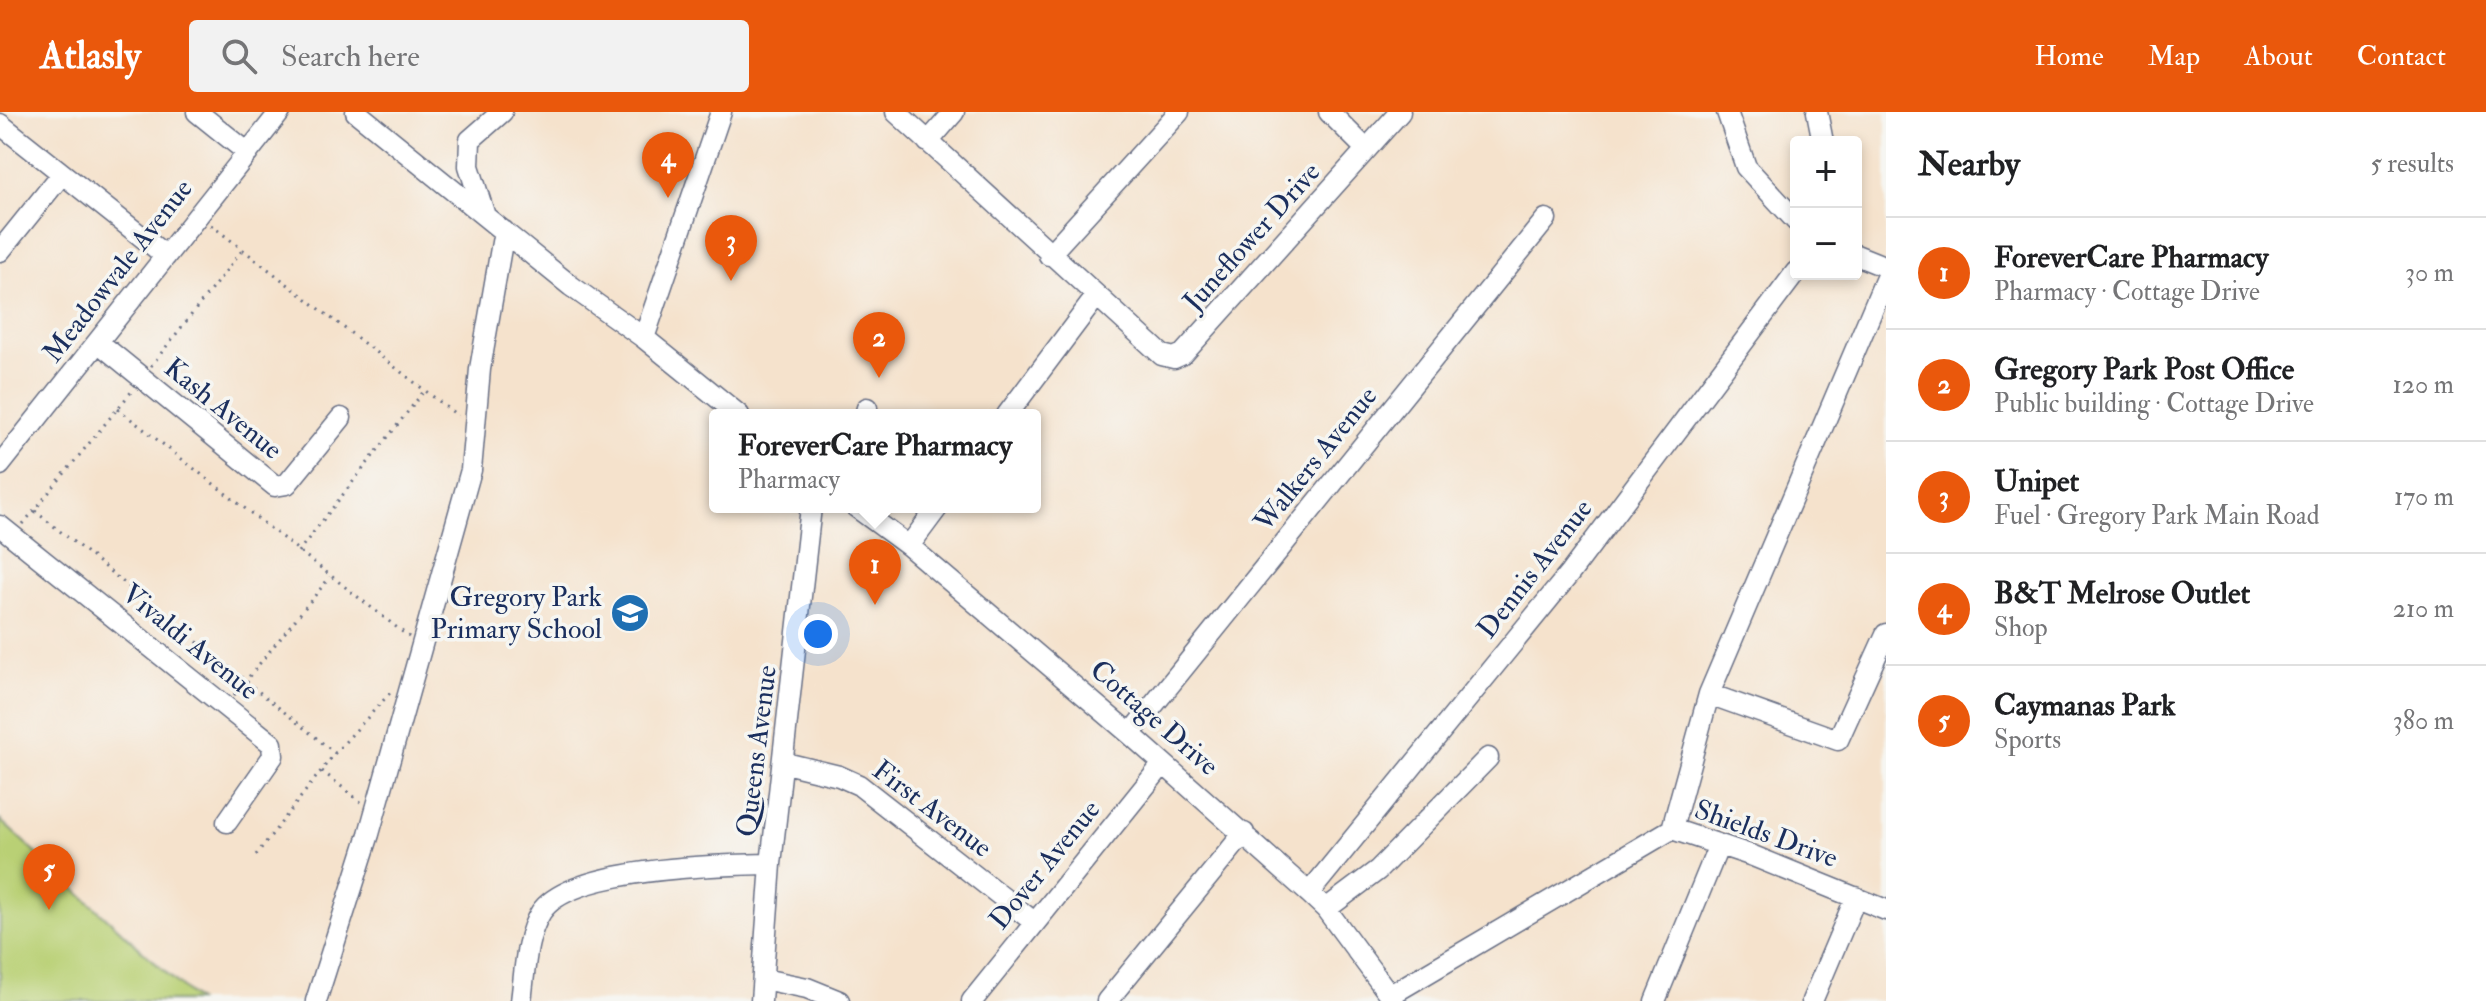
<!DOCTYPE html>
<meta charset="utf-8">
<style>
body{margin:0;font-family:"IM FELL Double Pica",serif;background:#f2f2f2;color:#202124}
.controls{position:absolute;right:24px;top:24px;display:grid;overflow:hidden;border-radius:8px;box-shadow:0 4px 12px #0003}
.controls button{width:72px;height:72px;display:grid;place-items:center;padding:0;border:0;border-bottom:2px solid #e0e0e0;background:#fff;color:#202124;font:40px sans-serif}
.you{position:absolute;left:818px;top:522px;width:28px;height:28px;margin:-20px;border:6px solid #fff;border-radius:50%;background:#1a73e8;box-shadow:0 0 0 12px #1a73e833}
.badge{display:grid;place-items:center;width:52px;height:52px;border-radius:50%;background:#ea580c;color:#fff;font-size:26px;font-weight:700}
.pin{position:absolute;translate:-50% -66px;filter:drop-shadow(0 2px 4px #0008)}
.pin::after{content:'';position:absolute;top:42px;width:28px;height:24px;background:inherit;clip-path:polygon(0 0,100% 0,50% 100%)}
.popup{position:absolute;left:709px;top:297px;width:332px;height:104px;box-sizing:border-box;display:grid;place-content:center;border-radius:8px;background:#fff;filter:drop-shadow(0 2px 6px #0005);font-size:26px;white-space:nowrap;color:#757577}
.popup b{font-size:30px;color:#202124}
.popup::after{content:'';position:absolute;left:50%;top:100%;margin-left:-16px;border:16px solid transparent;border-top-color:#fff}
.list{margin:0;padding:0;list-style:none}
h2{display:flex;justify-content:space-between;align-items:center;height:104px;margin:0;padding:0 32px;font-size:34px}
h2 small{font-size:26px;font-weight:400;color:#757577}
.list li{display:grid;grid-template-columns:52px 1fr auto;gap:24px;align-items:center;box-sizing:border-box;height:112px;padding:0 32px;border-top:2px solid #e0e0e0}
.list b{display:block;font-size:30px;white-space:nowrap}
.list p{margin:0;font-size:26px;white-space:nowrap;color:#757577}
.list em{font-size:26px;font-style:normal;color:#757577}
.icon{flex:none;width:44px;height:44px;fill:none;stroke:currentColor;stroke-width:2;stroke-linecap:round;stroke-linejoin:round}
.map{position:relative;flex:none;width:1886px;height:889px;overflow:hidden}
header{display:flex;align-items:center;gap:48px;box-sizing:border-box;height:112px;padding:0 40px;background:#ea580c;color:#fff}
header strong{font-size:38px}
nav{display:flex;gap:44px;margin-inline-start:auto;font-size:28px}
.search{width:560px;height:72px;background:#f2f2f2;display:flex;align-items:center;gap:20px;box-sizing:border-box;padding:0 28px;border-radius:8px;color:#757577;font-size:30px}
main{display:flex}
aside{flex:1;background:#fff}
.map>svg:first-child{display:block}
.green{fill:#b9d074;stroke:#6a8069;stroke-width:2}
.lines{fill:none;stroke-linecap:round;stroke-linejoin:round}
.minor-casing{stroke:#676e84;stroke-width:23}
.path{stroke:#676e84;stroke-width:3;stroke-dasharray:2 6;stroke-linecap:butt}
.minor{stroke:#fff;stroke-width:20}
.labels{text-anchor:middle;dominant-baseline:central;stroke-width:7;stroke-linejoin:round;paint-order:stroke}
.street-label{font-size:28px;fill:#1b2f5e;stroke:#f6f6f2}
.poi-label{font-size:28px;fill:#1b2f5e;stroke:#f6f6f2;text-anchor:end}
</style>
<header>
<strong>Atlasly</strong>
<div class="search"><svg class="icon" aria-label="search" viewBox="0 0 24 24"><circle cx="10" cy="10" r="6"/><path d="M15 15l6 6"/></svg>Search here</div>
<nav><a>Home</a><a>Map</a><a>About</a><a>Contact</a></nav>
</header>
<main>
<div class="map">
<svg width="1886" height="889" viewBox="0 0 1886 889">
<rect width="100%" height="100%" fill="#f6f6f2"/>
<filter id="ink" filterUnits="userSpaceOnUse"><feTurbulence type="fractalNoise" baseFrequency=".0125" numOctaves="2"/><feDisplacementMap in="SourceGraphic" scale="16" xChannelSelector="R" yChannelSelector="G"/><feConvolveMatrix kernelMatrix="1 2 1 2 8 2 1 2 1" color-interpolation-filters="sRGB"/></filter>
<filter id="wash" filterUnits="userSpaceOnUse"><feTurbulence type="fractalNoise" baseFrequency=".006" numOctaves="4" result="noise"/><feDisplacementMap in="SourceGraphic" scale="32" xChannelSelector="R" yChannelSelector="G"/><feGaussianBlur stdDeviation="1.8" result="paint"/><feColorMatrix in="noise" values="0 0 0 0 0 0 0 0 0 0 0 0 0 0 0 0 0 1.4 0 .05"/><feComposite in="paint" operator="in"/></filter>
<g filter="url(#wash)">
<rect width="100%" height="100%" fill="#f5e2cc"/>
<path class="green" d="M0,708L197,889H0Z"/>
</g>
<g filter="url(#ink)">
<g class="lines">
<defs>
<path id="minor" d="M197,0L248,41
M356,0L571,174L644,226L739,303
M896,0L1162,243L1174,246L1183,242L1400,0
M1329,0L1366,37
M1727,0L1746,55L1796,109
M1817,0L1823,30
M0,12L166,144
M928,30L954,0
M485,104L469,54L470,28L502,0
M0,139L62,62
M1049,143L1179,0
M1856,143L1886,155
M644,226L721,0
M98,230L275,374L287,372L341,306
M865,303L867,296
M1007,303L1095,186
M0,353L280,0
M856,395L909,434L1130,622L1309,781L1326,797L1394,889
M0,414L272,632L273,644L227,710
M909,434L938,395
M1709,582L1838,628L1886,522
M1130,622L1546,107
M785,651L839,664L859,673L1034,810
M1672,717L1753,744L1886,798
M1309,781L1570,461L1796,160
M1326,797L1378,758L1488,646
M763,867L807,876L839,889
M1392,882L1672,717L1709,582L1886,166
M316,889L369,722L471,358L480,257L504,119
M521,889C525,860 525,825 541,800C571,755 720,753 771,752
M761,889L771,752L811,395
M972,889L1163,652
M1107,889L1244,721
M1655,889L1719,733
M1812,889L1856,785"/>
</defs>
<use href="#minor" class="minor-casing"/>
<path class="path" d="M211,113L458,304
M151,254L244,136
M118,297L409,525
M35,399L335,641
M23,412L132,279
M298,440L424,279
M234,583L330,465
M322,659L362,691
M256,743L335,641L391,580"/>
<use href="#minor" class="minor"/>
</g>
</g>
<defs>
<symbol id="school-disc" viewBox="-11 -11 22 22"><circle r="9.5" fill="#1f6fb2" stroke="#f6f6f2"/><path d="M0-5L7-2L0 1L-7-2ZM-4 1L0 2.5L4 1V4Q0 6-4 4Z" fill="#fff"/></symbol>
</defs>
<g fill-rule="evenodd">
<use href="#school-disc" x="608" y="479" width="44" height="44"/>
</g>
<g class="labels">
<g class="street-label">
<text transform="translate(1252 125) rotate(-48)">Juneflower Drive</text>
<text transform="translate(118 159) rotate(-52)">Meadowvale Avenue</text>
<text transform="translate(223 297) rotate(39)">Kash Avenue</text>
<text transform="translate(1316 347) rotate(-51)">Walkers Avenue</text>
<text transform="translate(1535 457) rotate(-52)">Dennis Avenue</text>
<text transform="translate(190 530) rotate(39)">Vivaldi Avenue</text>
<text transform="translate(1154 606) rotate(41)">Cottage Drive</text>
<text transform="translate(757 639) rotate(-83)">Queens Avenue</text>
<text transform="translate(932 697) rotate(37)">First Avenue</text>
<text transform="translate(1766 722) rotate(20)">Shields Drive</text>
<text transform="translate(1045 753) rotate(-51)">Dover Avenue</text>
</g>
<g class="poi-label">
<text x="602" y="485">Gregory Park<tspan x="602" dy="32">Primary School</tspan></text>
</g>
</g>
</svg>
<div class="controls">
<button>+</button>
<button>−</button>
</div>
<div class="you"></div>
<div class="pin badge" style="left:875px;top:493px">1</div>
<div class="popup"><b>ForeverCare Pharmacy</b>Pharmacy</div>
<div class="pin badge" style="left:879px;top:266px">2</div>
<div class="pin badge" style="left:731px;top:169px">3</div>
<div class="pin badge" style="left:668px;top:86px">4</div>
<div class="pin badge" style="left:49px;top:798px">5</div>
</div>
<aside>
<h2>Nearby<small>5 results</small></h2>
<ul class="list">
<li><span class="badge">1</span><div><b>ForeverCare Pharmacy</b><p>Pharmacy · Cottage Drive</p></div><em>30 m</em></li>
<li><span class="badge">2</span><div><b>Gregory Park Post Office</b><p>Public building · Cottage Drive</p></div><em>120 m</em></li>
<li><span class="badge">3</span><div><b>Unipet</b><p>Fuel · Gregory Park Main Road</p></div><em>170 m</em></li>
<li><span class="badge">4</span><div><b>B&amp;T Melrose Outlet</b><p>Shop</p></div><em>210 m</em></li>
<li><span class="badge">5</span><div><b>Caymanas Park</b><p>Sports</p></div><em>380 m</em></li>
</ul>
</aside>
</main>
